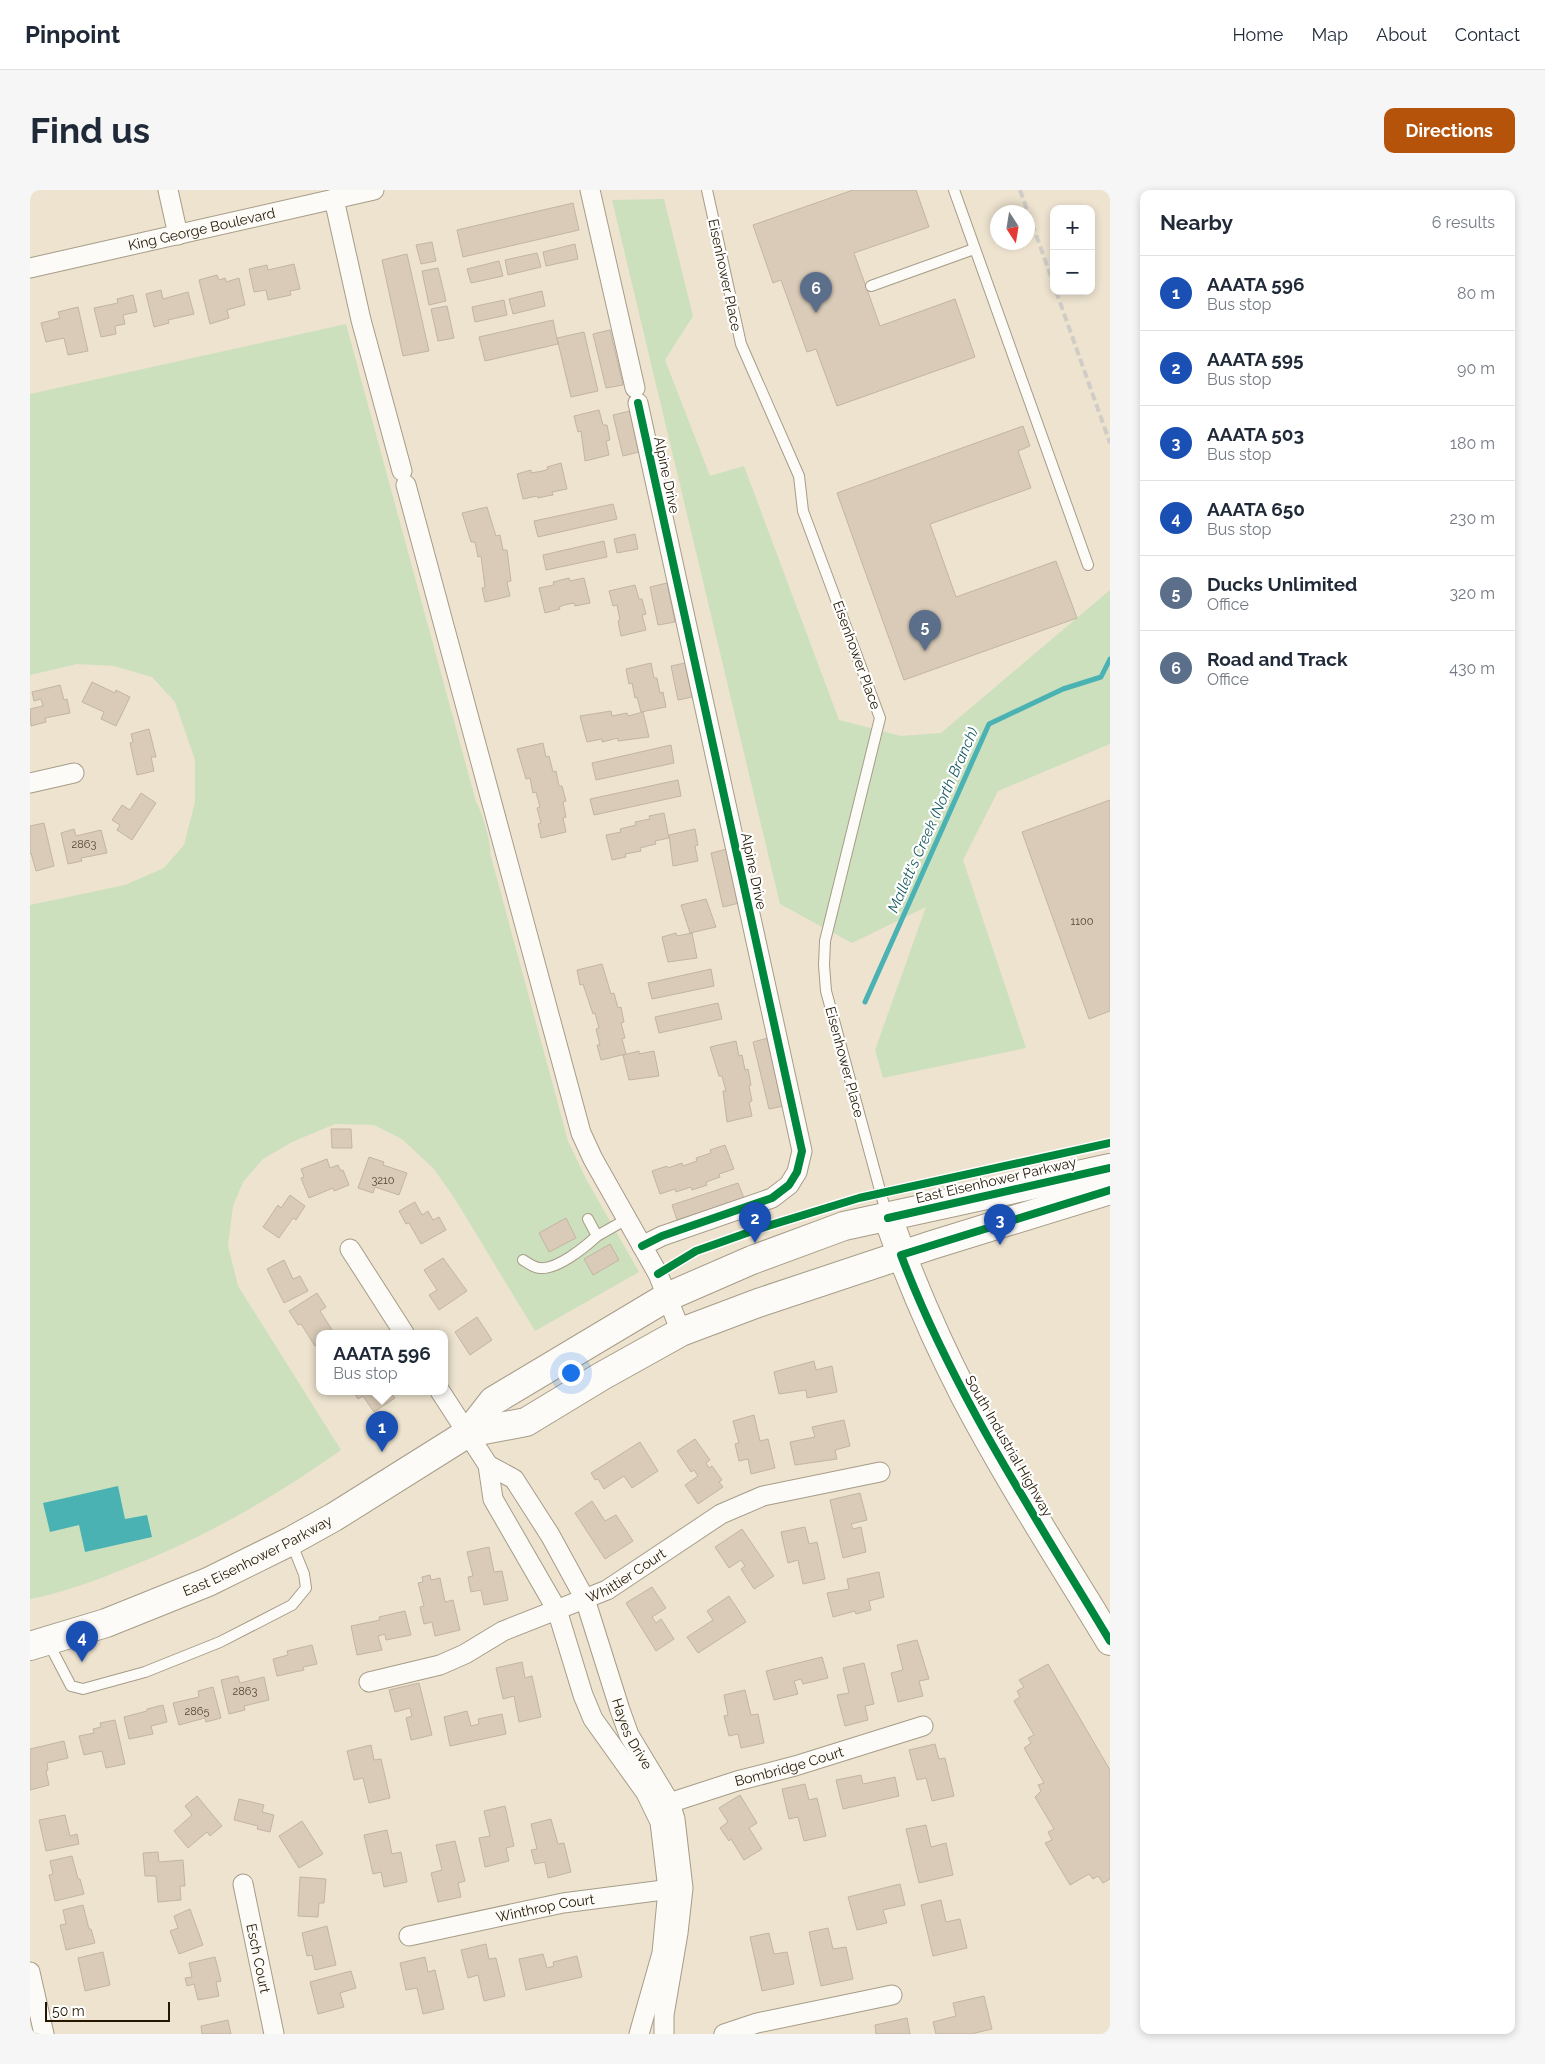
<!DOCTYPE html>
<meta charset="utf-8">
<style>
body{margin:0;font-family:Raleway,sans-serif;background:#f6f6f7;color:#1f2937}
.controls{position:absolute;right:15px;top:15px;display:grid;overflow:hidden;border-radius:10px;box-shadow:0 2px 8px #0003}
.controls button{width:45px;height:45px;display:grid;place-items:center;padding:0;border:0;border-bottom:1px solid #e0e1e3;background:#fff;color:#1f2937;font:25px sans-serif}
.compass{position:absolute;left:960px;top:15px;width:45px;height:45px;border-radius:50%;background:#fff;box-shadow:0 2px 8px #0003;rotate:168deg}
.scale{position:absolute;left:15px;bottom:12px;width:125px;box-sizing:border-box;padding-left:5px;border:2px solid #231700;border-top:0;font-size:14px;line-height:18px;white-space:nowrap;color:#231700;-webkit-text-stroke:4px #fff;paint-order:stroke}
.you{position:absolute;left:540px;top:1182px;width:18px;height:18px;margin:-12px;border:4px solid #fff;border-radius:50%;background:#1a73e8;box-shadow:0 0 0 8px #1a73e833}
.badge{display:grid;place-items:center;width:32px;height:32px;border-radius:50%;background:#b45309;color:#fff;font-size:16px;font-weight:700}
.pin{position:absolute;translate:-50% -41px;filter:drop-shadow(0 1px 2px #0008)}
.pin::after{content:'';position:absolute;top:26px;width:18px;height:15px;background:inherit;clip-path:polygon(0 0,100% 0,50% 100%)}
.popup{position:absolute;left:286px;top:1140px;width:132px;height:65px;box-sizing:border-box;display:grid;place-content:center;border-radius:10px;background:#fff;filter:drop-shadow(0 1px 4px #0005);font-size:16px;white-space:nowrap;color:#747a83}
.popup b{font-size:19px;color:#1f2937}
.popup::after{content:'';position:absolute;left:50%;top:100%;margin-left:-10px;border:10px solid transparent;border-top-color:#fff}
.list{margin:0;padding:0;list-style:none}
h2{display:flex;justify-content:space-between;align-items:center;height:65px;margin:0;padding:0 20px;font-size:21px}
h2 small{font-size:16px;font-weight:400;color:#747a83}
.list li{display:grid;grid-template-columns:32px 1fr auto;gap:15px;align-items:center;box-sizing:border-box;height:75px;padding:0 20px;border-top:1px solid #e0e1e3}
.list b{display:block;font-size:19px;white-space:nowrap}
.list p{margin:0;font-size:16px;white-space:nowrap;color:#747a83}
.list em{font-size:16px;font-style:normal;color:#747a83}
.map{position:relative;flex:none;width:1080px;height:1844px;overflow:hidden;border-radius:10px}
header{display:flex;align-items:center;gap:30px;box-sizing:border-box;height:70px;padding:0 25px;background:#fff;border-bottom:1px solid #e0e1e3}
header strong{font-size:24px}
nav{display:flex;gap:28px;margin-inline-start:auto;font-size:18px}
.intro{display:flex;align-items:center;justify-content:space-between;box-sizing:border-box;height:120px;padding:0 30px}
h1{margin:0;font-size:35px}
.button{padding:12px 22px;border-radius:10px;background:#b45309;color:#fff;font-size:18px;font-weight:700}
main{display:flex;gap:30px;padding:0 30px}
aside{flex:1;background:#fff;border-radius:10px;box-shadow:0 2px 8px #0003}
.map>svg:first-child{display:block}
.green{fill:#cce0bd}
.water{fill:#4bb2b3}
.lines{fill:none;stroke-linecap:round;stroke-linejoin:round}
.stream{stroke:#4bb2b3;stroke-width:5}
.building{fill:#d9cbb8;stroke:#c3b5a3}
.lane-casing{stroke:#a69c87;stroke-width:12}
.street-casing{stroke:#a69c87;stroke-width:21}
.secondary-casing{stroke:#a69c87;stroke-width:30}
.lane{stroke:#fcfbf8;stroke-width:10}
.street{stroke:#fcfbf8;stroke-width:19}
.secondary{stroke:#fcfbf8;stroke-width:28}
.rail{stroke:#d0cdc6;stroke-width:4;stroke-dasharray:8 4;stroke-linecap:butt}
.cycleway-casing{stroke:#fff;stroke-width:11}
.cycleway{stroke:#00873e;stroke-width:8}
.labels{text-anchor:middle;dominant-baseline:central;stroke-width:4.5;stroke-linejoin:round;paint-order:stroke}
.number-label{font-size:11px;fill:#524630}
.street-label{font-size:14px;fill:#231700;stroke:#fff}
.water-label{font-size:15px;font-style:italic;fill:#195d62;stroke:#fff}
</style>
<header>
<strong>Pinpoint</strong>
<nav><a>Home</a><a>Map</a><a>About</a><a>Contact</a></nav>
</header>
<div class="intro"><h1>Find us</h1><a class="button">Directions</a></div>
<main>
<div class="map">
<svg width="1080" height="1844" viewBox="0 0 1080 1844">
<rect width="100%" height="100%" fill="#ede3cf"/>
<path class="green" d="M634,9L663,126L635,170L680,286L714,276L809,530L871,546L911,543L1080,400V554L968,601L933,670L996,858L853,888L845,860L896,717L822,753L750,714L582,10Z
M316,134L446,612C451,619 462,654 460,663L538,951L556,989L609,1082L505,1141L425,1009L404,979L372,949L344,935L305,934L262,952L233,969L213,992L203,1016L198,1056L208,1096L311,1260C240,1310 176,1347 94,1379C64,1391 32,1403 0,1409V715L95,695L134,678L154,655L165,612V570L145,512L122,487L84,476L47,474L0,485V204Z"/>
<path class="water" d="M88,1296L95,1329L117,1325L122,1347L55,1362L49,1335L20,1342L13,1313Z"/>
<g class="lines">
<path class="stream" d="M835,812L959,534L1033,499L1071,487L1080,469"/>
</g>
<path class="building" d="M823,0H886L899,37L824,63L850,136L925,109L945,167L807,216L786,159L777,162L751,90L743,93L723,35Z
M543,13L549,40L433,67L427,40Z
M402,52L406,71L391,74L386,55Z
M545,54L548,69L516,76L513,62Z
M507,63L511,77L478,85L475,70Z
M377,64L399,161L373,166L352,70Z
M469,71L473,86L441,93L437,79Z
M264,74L270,99L260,101L261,105L238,110L236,100L224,102L219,79L237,75L238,80Z
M408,78L416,111L399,115L392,81Z
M187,85L189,90L195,88L196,92L209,88L215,115L197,120L199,128L180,134L169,90Z
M131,100L133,109L158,102L164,124L138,130L139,133L124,137L116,104Z
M512,101L515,116L483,124L479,109Z
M103,105L107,122L93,125L95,134L85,136L86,144L71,147L64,118L88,113L87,109Z
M474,110L477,125L445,132L442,117Z
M417,116L424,148L408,151L401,119Z
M48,117L58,161L38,165L34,148L16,152L11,133L30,128L28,122Z
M523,130L528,154L455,171L449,147Z
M580,140L593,195L576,198L563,144Z
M554,142L568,201L541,207L527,148Z
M569,220L573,235H577L580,250L576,251L579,265L555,271L551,241L548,242L544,226Z
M600,221L609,262L593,266L583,225Z
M993,236L1000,256L988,261L1001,298L900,334L926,407L1026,371L1047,428L874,490L807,303Z
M531,273L537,299L522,302L523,305L517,306L508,308L507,306L493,309L487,284L501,280V283L513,281L518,279L517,277Z
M583,314L587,329L508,347L504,331Z
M457,317L466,346L470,345L473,360H477L481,391L477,392L480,406L455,412L452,398L455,397L451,366L448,367L445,352H441L432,323Z
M605,344L608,359L587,363L584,349Z
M574,351L577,367L516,380L513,365Z
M539,388L540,391L554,388L560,413L545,416L544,413L534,415L529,417L530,419L515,423L509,398L524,395L523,392Z
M637,393L645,432L628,435L620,397Z
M605,395L609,409H612L616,424L612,425L616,440L591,446L588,431L590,430L587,415L583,416L579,401Z
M621,473L624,488H627L630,503L633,502L636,517L611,522L607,507L605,508L602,493L599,494L596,479Z
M655,473L662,507L648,510L641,476Z
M62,492L85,503L86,500L100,507L86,536L71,529L74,522L52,512Z
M30,495L34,510L37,509L40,523L15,528L16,532L1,536L0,519L13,516L11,509L4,511L2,502Z
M581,521L582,526L597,523L598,526L613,522L619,547L588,551V548L572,552V549L557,552L550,526Z
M119,539L126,567H121L124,581L107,585L100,553L103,552L101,544Z
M513,553L516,567L519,566L523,582L526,581L529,596H532L536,611L533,612L536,627L533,628L536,642L511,648L508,634L511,633L507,618L510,617L506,602L503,603L500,588L496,589L487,559Z
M641,555L644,573L566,590L562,573Z
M648,590L651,606L564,625L560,609Z
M111,603L126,613L102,650L87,640L90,635L82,630L92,615L100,620Z
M1080,610V821L1059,829L992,642Z
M634,623L639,648L625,651L626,654L610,658L611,661L595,664L596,667L582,670L576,645L591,642L590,639L606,635L605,632L620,629L619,626Z
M14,633L24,676L6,681L1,663L0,664V636Z
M44,639L46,646L71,640L77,663L51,668L52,671L38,674L31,643Z
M665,639L668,655L665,656L668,671L643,676L639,645Z
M697,659L709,713L693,717L681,663Z
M676,709L686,737L660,743L651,715Z
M646,743L647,746L662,743L667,768L638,772L632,747Z
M572,774L581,804L584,803L588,818L591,817L594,832L591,833L595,848L592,849L596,864L571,870L567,855H570L566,839L569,838L565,823L563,824L553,794L550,795L547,780Z
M681,779L684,796L622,809L618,793Z
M688,813L692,829L629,843L625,827Z
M738,848L754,916L739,919L723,852Z
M706,851L709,866L712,865L715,880L718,879L721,895L719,896L722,911L719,912L722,926L697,932L693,901H696L692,886H689L680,857Z
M609,861V864L624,861L629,886L599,890L593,865Z
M301,939H321L322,958H302Z
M695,955L704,979L689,984L690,987L676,992L677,995L662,1000L661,997L646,1002L645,999L630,1004L622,981L637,976L638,978L652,973L653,976L664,972L667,971L666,968L681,963L680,960Z
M339,967L354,972L353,975L377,983L369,1005L345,997L343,1003L328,998Z
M297,969L300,978L308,975L311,981L313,980L319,995L304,1001L303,998L279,1008L271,988L274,987L271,979Z
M708,993L714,1008L647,1030L642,1015Z
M260,1005L275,1016L266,1030L263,1028L249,1048L233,1037L248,1015L251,1018Z
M385,1012L392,1025L398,1021L403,1030L409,1027L416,1040L391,1054L379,1033L376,1034L369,1021Z
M536,1028L546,1048L519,1062L509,1043Z
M580,1054L589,1070L563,1085L554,1069Z
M413,1068L437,1101L409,1120L399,1105L407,1100L394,1080Z
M254,1070L263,1089L270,1086L278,1101L254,1113L237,1079Z
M287,1103L296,1117L290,1121L304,1143H290V1152L285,1156L271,1134L268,1135L259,1121Z
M447,1127L462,1150L440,1165L425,1142Z
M784,1171L786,1180L802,1176L807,1202L777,1208L776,1200L749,1204L744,1182Z
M323,1201H360L365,1208L344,1222L333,1206L328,1209Z
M724,1225L730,1251L738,1249L745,1278L721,1284L718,1269L709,1271L705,1254L709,1253L703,1231Z
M814,1230L820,1256L805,1260L807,1269L765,1275L760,1252L785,1247L782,1237Z
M665,1249L680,1270L676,1273L679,1278L682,1276L692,1290L689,1292L693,1297L668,1314L655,1295L668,1286L664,1280L661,1282L647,1261Z
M610,1252L628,1281L602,1298L594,1286L574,1299L568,1289L565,1290L561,1283Z
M830,1303L837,1330L821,1334L823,1339L831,1337L836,1362L813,1368L800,1310Z
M562,1311L575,1331L586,1325L603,1351L575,1369L545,1323Z
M775,1337L779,1354L787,1352L795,1389L773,1394L768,1370L758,1373L751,1342Z
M712,1339L744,1386L724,1399L711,1379L715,1376L711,1370L699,1378L685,1357Z
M459,1357L464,1382L472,1381L478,1410L454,1415L451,1400L441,1402L438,1387L443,1386L437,1362Z
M849,1382L854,1407L839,1411L841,1420L826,1424L825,1421L803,1427L797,1403L819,1399L817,1389Z
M400,1385L401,1390L410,1388L415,1412L423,1410L430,1440L405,1446L402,1432L394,1434L390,1417L394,1416L388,1393L393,1392L392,1387Z
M622,1397L636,1418L622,1427L626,1433L631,1429L644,1449L626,1461L596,1413Z
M699,1406L716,1432L668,1463L657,1447L683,1430L677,1421Z
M375,1421L381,1445L356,1450L355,1444L348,1446L352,1460L327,1465L321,1436L350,1430L349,1427Z
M887,1450L899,1489L889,1491L893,1506L868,1512L861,1483L873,1480L867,1455Z
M282,1455L287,1474L273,1477L274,1480L247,1486L243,1469L258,1465L257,1461Z
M792,1467L798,1488L773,1494L771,1489L764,1491L768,1504L744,1510L736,1481Z
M492,1472L495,1488L502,1486L511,1527L489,1532L484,1506L473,1509L466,1478Z
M834,1473L844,1514L835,1516L838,1530L815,1536L807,1505L819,1503L813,1478Z
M1018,1474L1080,1580V1689L1073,1693L1068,1686L1063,1689L1059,1684L1040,1695L1015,1653L1022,1650L1018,1642L1024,1639L1005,1607L1011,1601L1008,1595L1014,1593L994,1558L1001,1553L998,1548L1004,1545L984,1511L990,1507L987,1501L994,1497L989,1490Z
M208,1486L210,1493L234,1487L239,1510L214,1516L215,1520L199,1524L191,1490Z
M389,1493L402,1545L381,1550L376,1528L382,1526L380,1518L365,1522L359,1500Z
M183,1497L191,1528L176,1532L175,1528L149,1535L143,1513L169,1507L168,1501Z
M715,1500L721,1525L728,1524L734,1553L711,1558L708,1544L699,1546L694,1526L698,1525L694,1505Z
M133,1515L137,1532L121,1536L123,1544L99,1549L94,1527L117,1521V1519Z
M437,1521L441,1536L449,1534L448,1529L472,1524L476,1544L420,1556L414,1527Z
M85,1530L95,1574L76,1578L72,1561L54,1565L49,1546L64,1543L63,1539L71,1537L70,1533Z
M34,1551L38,1568L17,1573L18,1580L16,1581L19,1595L0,1600V1559Z
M905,1554L909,1569L915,1568L924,1606L902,1611L896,1588L887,1590L879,1560Z
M341,1555L344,1570L351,1569L360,1608L339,1613L333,1588L324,1590L317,1561Z
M831,1585L833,1594L865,1587L869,1606L813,1619L806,1590Z
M775,1594L779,1610L787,1608L796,1646L774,1651L768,1627L759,1629L752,1599Z
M710,1605L727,1633L719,1638L732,1659L714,1670L701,1649L699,1651L690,1638L698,1632L689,1618Z
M167,1606L192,1636L180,1646L177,1642L158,1658L144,1641L162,1625L155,1616Z
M209,1609L234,1615L232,1622L244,1625L240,1642L227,1639L228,1636L204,1630Z
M475,1616L484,1656L476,1658L479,1671L455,1677L449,1648L460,1646L454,1621Z
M35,1625L40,1646L47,1644L49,1654L16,1661L9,1630Z
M521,1629L528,1654L534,1653L541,1682L518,1688L515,1672L505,1674L501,1660L507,1659L501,1634Z
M272,1631L293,1664L269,1678L249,1646Z
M896,1635L901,1657L916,1653L923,1685L889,1693L876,1639Z
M357,1640L362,1664L371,1662L377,1692L354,1697L351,1682L343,1684L334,1645Z
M425,1651L435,1691L428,1693L431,1707L408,1712L401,1683L412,1680L406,1655Z
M128,1662L129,1672L153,1670L155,1696H150L151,1710L128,1712L126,1686H115L113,1663Z
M42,1666L48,1689H50L54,1704L25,1711L19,1685L23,1684L20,1671Z
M270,1687L296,1689L294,1713H289L288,1727L268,1726Z
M870,1694L875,1715L853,1720L857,1733L827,1740L818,1707Z
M911,1710L916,1732L930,1729L937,1758L903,1766L891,1715Z
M53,1715L59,1739H61L65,1753L36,1760L30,1735L36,1734L33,1720Z
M160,1719L173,1755L149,1764L140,1741L148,1738L144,1726Z
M297,1736L306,1775L285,1780L282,1765L277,1766L272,1743Z
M798,1738L803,1759L816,1757L823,1789L791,1796L779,1742Z
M739,1743L744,1764L757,1762L764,1794L732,1801L720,1747Z
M456,1754L459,1769L466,1768L475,1806L454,1811L448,1785L438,1788L431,1760Z
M73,1762L80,1795L55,1801L48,1768Z
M513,1764L517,1778L524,1776L523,1772L547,1766L552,1787L496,1800L489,1769Z
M185,1767L191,1791L186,1792L189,1806L168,1810L164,1794L157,1796L155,1788L162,1787L159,1773Z
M395,1767L398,1782L405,1780L414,1819L393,1824L387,1798L376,1800L370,1773Z
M321,1781L326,1798L310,1803L314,1817L288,1824L280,1792Z
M954,1806L962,1839L941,1844H906L903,1832L926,1826L923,1813Z
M877,1828L880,1844H846L845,1835Z
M198,1830L201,1844H172L171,1836Z"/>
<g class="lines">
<defs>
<path id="lane" d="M677,0L711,154L769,286L773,321L850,528L795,751L794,775L796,801L857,1026
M924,0L1058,375
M841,96L944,59
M558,1029L567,1046L597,1029
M493,1070C498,1073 504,1078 510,1078C527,1080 555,1057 567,1046
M18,1452L41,1496L53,1499L115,1482L190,1452L262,1415L276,1398L274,1384L261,1352"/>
<g id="street">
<path d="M138,0L148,45"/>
<path d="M560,0L605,198"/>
<path d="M304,9L331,130L372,281"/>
<path id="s1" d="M0,78L344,0"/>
<path d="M608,213L772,961L767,982L759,995L742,1008L632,1046L612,1056"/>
<path d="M376,295L551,943L563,969L628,1084L651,1142"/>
<path d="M0,593L44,583"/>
<path d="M320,1059L374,1143"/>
<path d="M410,1201L458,1275L463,1309L527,1420L553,1505L563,1529L616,1603L630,1632L638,1700L632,1763L609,1844"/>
<path id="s2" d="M458,1275L484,1289L520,1345L555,1409L590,1520L599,1545L640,1613L645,1629L653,1698L648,1743L634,1825V1844"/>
<path id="s3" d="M339,1492L410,1475L435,1464L473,1441L577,1400L691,1324L733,1306L850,1282"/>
<path id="s4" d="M630,1616L707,1591L765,1576L893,1536"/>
<path id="s5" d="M213,1694L244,1844"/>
<path id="s6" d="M379,1746L533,1713L649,1698"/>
<path d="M0,1782L14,1844"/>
<path d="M694,1844L727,1833L862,1805"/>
</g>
<g id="secondary">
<path d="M858,1028C880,1089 905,1148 935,1206C979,1290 1031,1370 1080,1451"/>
<path d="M438,1243L496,1232L572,1186L651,1142L728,1113L902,1055L1080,1000"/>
<path id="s7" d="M0,1456L76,1433L178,1392L261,1351L304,1327L438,1243L463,1211L637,1107L722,1070L814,1036L1080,978"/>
</g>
</defs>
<use href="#lane" class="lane-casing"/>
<use href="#street" class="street-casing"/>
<use href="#secondary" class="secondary-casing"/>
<use href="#lane" class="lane"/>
<use href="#street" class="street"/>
<use href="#secondary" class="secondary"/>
<path class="rail" d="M990,0L1024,95
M1026,101L1080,253"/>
<defs>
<path id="cycleway" d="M608,213L772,961L767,982L759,995L742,1008L632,1046L612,1056
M1080,1000L871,1065C923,1203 1005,1326 1080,1451
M858,1028L1080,978
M628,1084L666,1061L728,1039L829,1008L1080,953"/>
</defs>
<use href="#cycleway" class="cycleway-casing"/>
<use href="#cycleway" class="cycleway"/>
</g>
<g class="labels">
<g class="number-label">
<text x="54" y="654">2863</text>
<text x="1052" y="731">1100</text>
<text x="353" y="990">3210</text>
<text x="215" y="1501">2863</text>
<text x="167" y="1521">2865</text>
</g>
<g class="street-label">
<text stroke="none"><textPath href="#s1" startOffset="176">King George Boulevard</textPath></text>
<text transform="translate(695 85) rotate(78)">Eisenhower Place</text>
<text transform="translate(637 285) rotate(78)">Alpine Drive</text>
<text transform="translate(827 465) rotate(70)">Eisenhower Place</text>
<text transform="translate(724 681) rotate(78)">Alpine Drive</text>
<text transform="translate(815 872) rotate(75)">Eisenhower Place</text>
<text transform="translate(966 990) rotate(-13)">East Eisenhower Parkway</text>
<text transform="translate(979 1256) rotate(60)">South Industrial Highway</text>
<text stroke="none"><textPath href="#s7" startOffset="245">East Eisenhower Parkway</textPath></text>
<text stroke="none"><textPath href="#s3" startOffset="280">Whittier Court</textPath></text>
<text stroke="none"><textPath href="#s2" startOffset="312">Hayes Drive</textPath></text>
<text stroke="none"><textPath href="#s4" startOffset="135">Bombridge Court</textPath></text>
<text stroke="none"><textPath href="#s6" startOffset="139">Winthrop Court</textPath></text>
<text stroke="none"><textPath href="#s5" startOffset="76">Esch Court</textPath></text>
</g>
<g class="water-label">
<text transform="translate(903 630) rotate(-66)">Mallett's Creek (North Branch)</text>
</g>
</g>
</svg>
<div class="controls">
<button>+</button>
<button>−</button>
</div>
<svg class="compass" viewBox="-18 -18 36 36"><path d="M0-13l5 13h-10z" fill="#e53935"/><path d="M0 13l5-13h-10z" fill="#747a83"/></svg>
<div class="scale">50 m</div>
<div class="you"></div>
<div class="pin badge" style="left:352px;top:1262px;background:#1a4fb4">1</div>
<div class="popup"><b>AAATA 596</b>Bus stop</div>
<div class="pin badge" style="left:725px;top:1053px;background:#1a4fb4">2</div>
<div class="pin badge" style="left:970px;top:1055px;background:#1a4fb4">3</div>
<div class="pin badge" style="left:52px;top:1472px;background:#1a4fb4">4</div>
<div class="pin badge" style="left:895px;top:461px;background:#5c6f8a">5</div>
<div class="pin badge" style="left:786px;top:123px;background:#5c6f8a">6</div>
</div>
<aside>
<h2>Nearby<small>6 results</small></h2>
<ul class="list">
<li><span class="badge" style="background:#1a4fb4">1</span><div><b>AAATA 596</b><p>Bus stop</p></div><em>80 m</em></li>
<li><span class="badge" style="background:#1a4fb4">2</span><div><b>AAATA 595</b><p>Bus stop</p></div><em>90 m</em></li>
<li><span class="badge" style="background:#1a4fb4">3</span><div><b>AAATA 503</b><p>Bus stop</p></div><em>180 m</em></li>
<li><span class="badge" style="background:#1a4fb4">4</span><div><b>AAATA 650</b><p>Bus stop</p></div><em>230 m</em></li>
<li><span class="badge" style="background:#5c6f8a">5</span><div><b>Ducks Unlimited</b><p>Office</p></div><em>320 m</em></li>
<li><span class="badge" style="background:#5c6f8a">6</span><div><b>Road and Track</b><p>Office</p></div><em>430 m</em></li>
</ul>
</aside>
</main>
